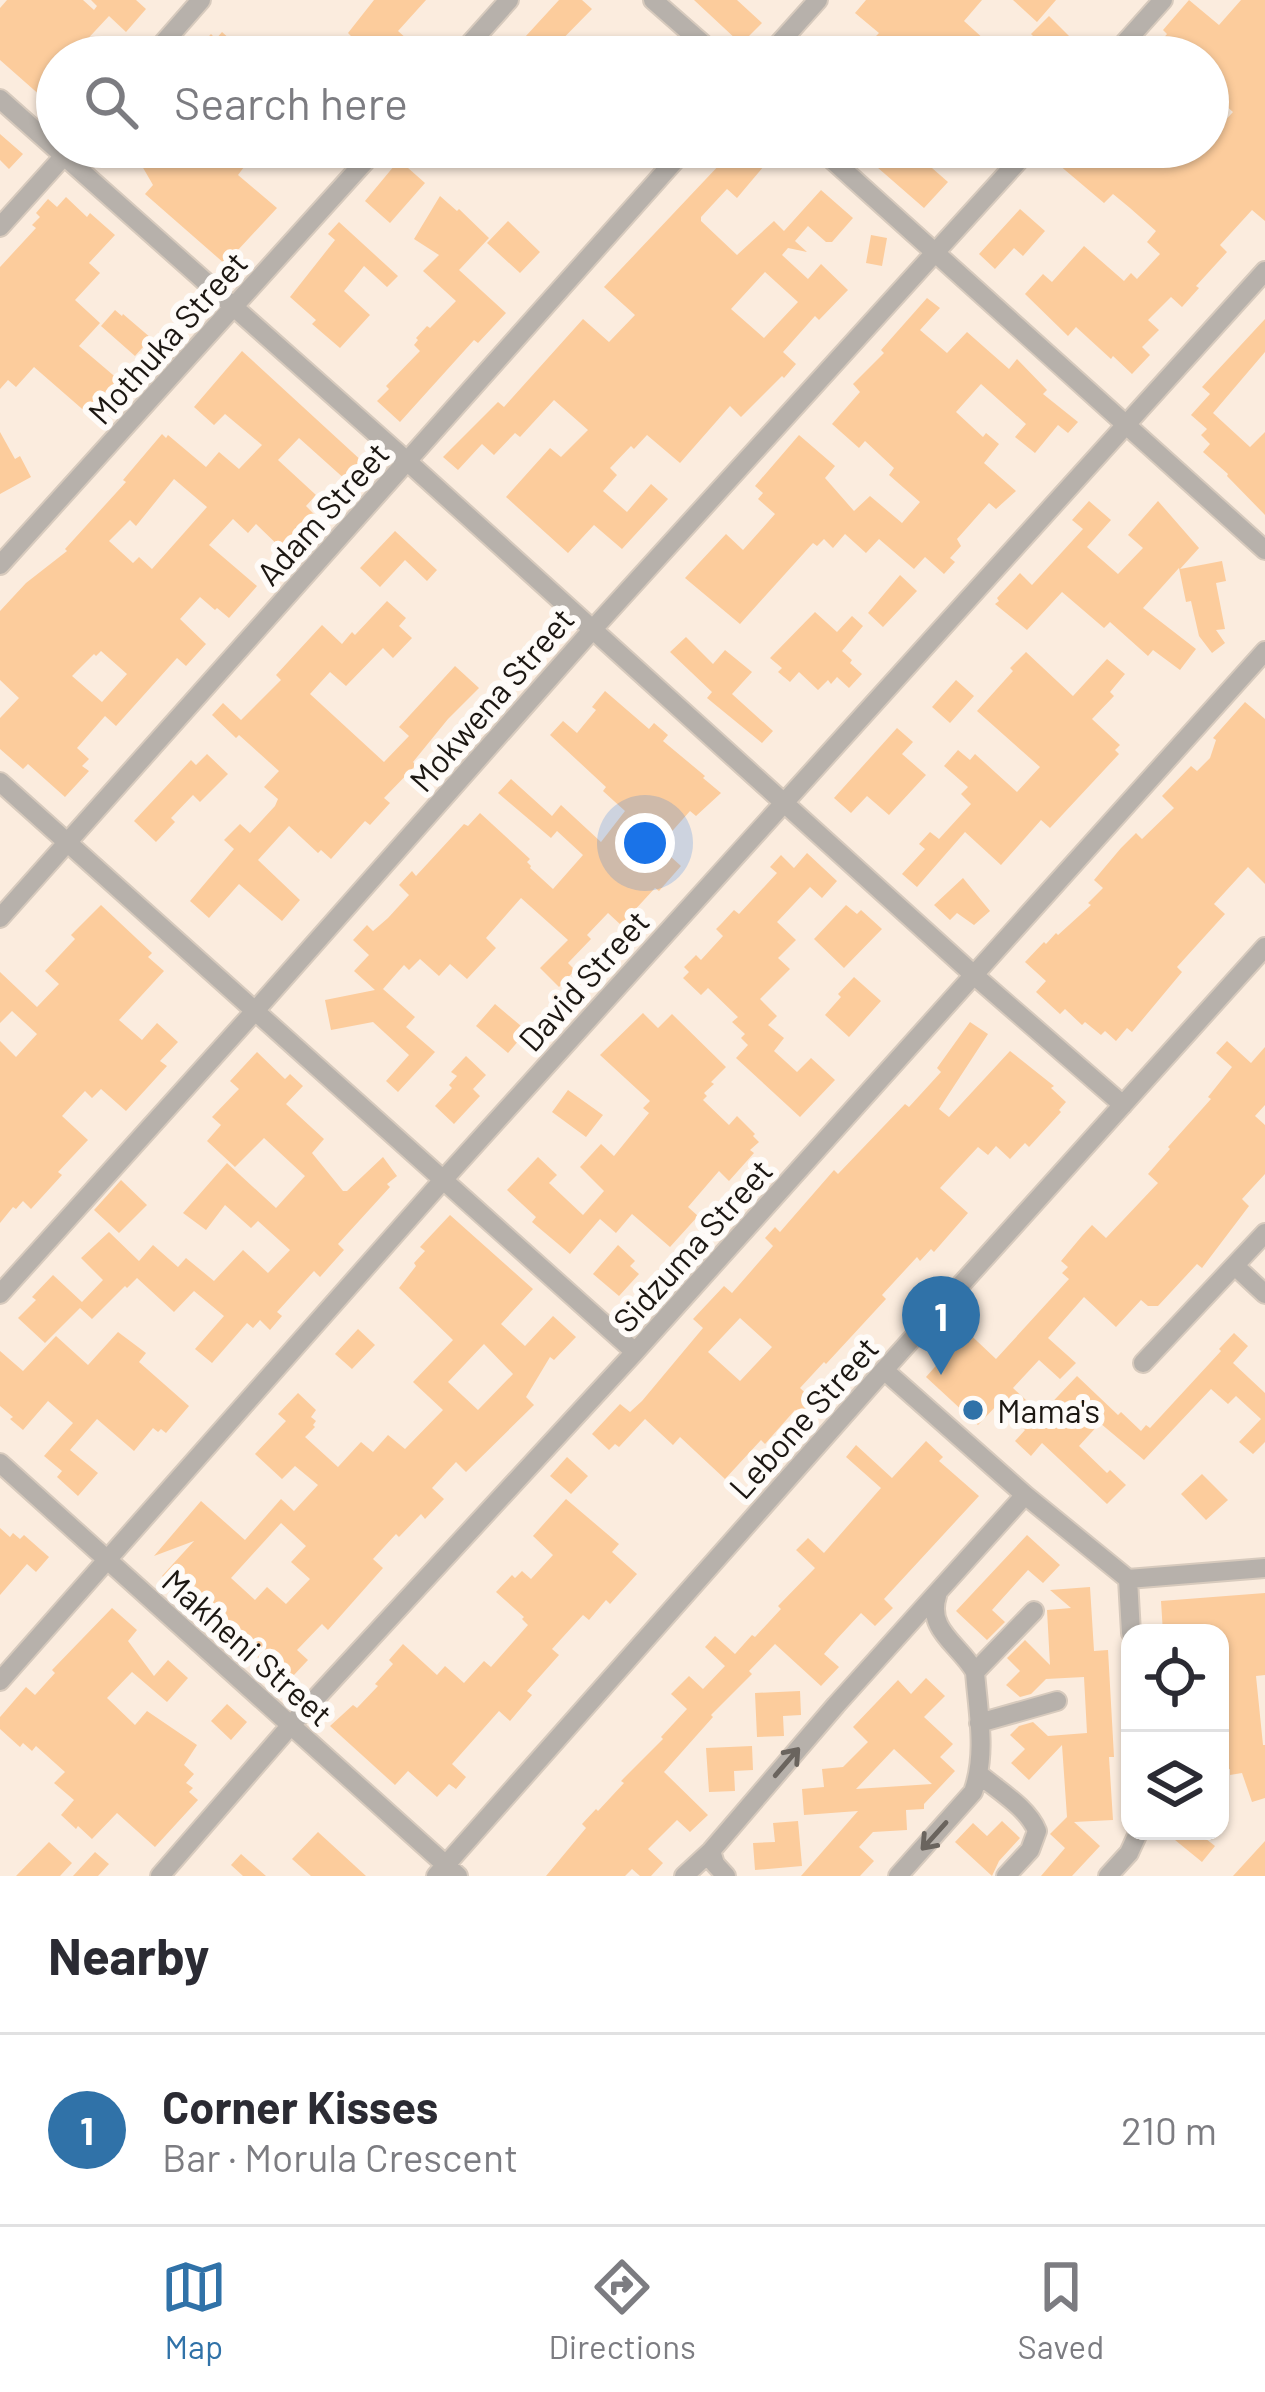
<!DOCTYPE html>
<meta charset="utf-8">
<style>
body{margin:0;font-family:Barlow,sans-serif;background:#f2f2f3;color:#2b2b33}
.controls{position:absolute;right:36px;bottom:36px;display:grid;overflow:hidden;border-radius:24px;box-shadow:0 3px 9px #0004}
.controls button{width:108px;height:108px;display:grid;place-items:center;padding:0;border:0;border-bottom:3px solid #e1e1e2;background:#fff;color:#2b2b33;font:60px sans-serif}
.you{position:absolute;left:645px;top:843px;width:42px;height:42px;margin:-30px;border:9px solid #fff;border-radius:50%;background:#1a73e8;box-shadow:0 0 0 18px #1a73e833}
.badge{display:grid;place-items:center;width:78px;height:78px;border-radius:50%;background:#3072a8;color:#fff;font-size:39px;font-weight:700}
.pin{position:absolute;translate:-50% -99px;filter:drop-shadow(0 3px 6px #0008)}
.pin::after{content:'';position:absolute;top:63px;width:42px;height:36px;background:inherit;clip-path:polygon(0 0,100% 0,50% 100%)}
.list{margin:0;padding:0;list-style:none}
h2{display:flex;justify-content:space-between;align-items:center;height:156px;margin:0;padding:0 48px;font-size:51px}
h2 small{font-size:39px;font-weight:400;color:#7c7c81}
.list li{display:grid;grid-template-columns:78px 1fr auto;gap:36px;align-items:center;box-sizing:border-box;height:192px;padding:0 48px;border-top:3px solid #e1e1e2}
.list b{display:block;font-size:45px;white-space:nowrap}
.list p{margin:0;font-size:39px;white-space:nowrap;color:#7c7c81}
.list em{font-size:39px;font-style:normal;color:#7c7c81}
.icon{flex:none;width:66px;height:66px;fill:none;stroke:currentColor;stroke-width:2;stroke-linecap:round;stroke-linejoin:round}
.map{position:relative;flex:none;width:1265px;height:1876px;overflow:hidden}
.search{position:absolute;background:#fff;box-shadow:0 3px 9px #0004;left:36px;right:36px;top:36px;height:132px;display:flex;align-items:center;gap:30px;box-sizing:border-box;padding:0 42px;border-radius:66px;color:#7c7c81;font-size:45px}
.sheet{height:348px;background:#fff}
nav{display:flex;justify-content:space-around;align-items:center;box-sizing:border-box;height:168px;border-top:3px solid #e1e1e2;background:#fff;font-size:33px;color:#7c7c81}
nav a{display:grid;justify-items:center;gap:6px}
nav .on{color:#3072a8}
.map>svg:first-child{display:block}
.building{fill:#fccc9c;fill-rule:evenodd}
.lines{fill:none;stroke-linecap:round;stroke-linejoin:round}
.minor-casing{stroke:#d7cabd;stroke-width:22}
.minor{stroke:#b7b1ab;stroke-width:18}
.oneway{stroke:#6a645e}
.poi-dot{fill:#3072a8;stroke:#fefbf8;stroke-width:4.5}
.labels{text-anchor:middle;dominant-baseline:central;stroke-width:12;stroke-linejoin:round;paint-order:stroke}
.street-label{font-size:33px;fill:#1c1712;stroke:#fefbf8}
.poi-label{font-size:33px;fill:#1c1712;stroke:#fefbf8;text-anchor:start}
</style>
<div class="map">
<svg width="1265" height="1876" viewBox="0 0 1265 1876">
<rect width="100%" height="100%" fill="#fbecde"/>
<path class="building" d="M7,0H83L94,10L97,6L91,0H136L146,9L126,32L109,16L81,46L93,57H57V81L42,97L0,60V8Z
M374,0H426L398,31L427,57H351L361,46L348,33Z
M559,0H582L592,9L545,57H523L514,49Z
M694,0H737L762,23L746,39L742,36L738,41Z
M866,0H982L964,21L986,41L971,57H893L873,39L879,33L855,13Z
M1013,0H1056L1037,22Z
M1189,0L1219,25L1241,0H1265V221L1252,210L1220,245L1227,252L1196,286L1199,288L1182,307L1171,297L1148,320L1159,330L1142,347L1150,355L1132,374L1113,356L1111,359L1076,327L1068,336L1025,294L1043,274L1052,282L1084,246L1124,281L1131,273L1137,279L1160,254L1147,242L1156,231L1130,208L1113,194L1104,203L1052,159L1063,147H1128L1151,167L1160,157L1165,161L1176,148L1187,159L1198,148L1208,147V139L1233,112L1208,90V57H1147L1167,34L1163,30Z
M1049,16L1077,44L1063,57H1054L1031,34Z
M222,32L241,49L234,57H189L211,34L216,39Z
M0,134L23,154L9,169L0,160Z
M131,147H245L235,159L244,167L238,175L277,208L225,264L145,194L153,185Z
M732,147H780L737,198L727,189L701,217V221L737,255L774,221L784,231L821,190L853,218L832,242H826L808,226L795,241L807,252L788,248L782,255L808,279L821,264L848,290L819,320L815,316L783,352L796,364L784,378L782,376L741,417L730,406L680,463L647,435L634,449L631,446L610,468L617,475L603,491L627,512L651,484L668,499L622,549L594,525L568,553L506,497L550,448L561,457L588,430L554,400L520,437L515,433L494,455L482,444L458,470L443,457L498,402L504,407L583,319L609,342L635,315L604,287L722,162ZM765,272L798,302L764,338L731,309Z
M854,147H908L948,182L924,208Z
M399,160L425,183L390,223L365,201Z
M440,196L457,211L459,209L489,238L459,270L506,313L478,343L474,340L400,422L377,401L389,389L386,386L420,351L414,345L418,340L416,338L427,326L430,328L456,301L423,271L439,255L414,239Z
M66,197L87,217L90,213L115,235L89,263L100,273L75,300L100,323L79,346L126,386L96,421L34,367L16,387L8,380L0,389V267L36,228L32,225L40,217L36,213L48,199L57,207Z
M1020,209L1045,231L1023,256L1014,248L995,269L979,254Z
M508,221L540,252L520,273L487,243Z
M339,222L398,276L387,287L364,266L344,291L370,315L340,348L312,324L316,320L290,297L335,240L328,234Z
M871,235L887,238L882,266L866,263Z
M927,298L940,308L920,330L947,353L967,332L1009,369L1017,359L1047,390L1043,394L1078,422L1068,433L1058,425L1035,453L1015,437L1026,424L981,384L956,412L983,437L986,433L999,444L984,463L1016,491L996,509L989,503L957,539L961,546L950,558L955,562L944,574L925,557L914,569L879,539L866,553L845,534L833,548L824,539L817,546L813,543L740,624L685,578L726,534L743,550L775,514L758,499L763,493L755,486L799,435L835,466L825,478L854,511L870,496L902,523L920,502L889,475L894,468L865,441L859,448L832,424L860,392L853,384L884,353L881,350Z
M115,310L122,316L123,314L151,338L135,356L101,326Z
M1265,319V352L1213,413L1250,447L1265,432V515L1227,476L1228,474L1203,452L1210,444L1201,435L1207,429L1191,415L1210,394L1202,387Z
M242,351L364,463L347,481L299,438L278,460L316,495L306,506L314,514L301,527L306,531L286,553L256,524L248,533L233,519L209,545L257,586L229,618L217,608L215,610L200,597L180,619L206,644L186,666L177,658L116,726L105,716L77,748L89,759L82,766L89,771L65,797L28,764L23,769L0,749V718L19,698L0,680V611L26,583L67,551L65,549L126,482L123,480L162,434L166,438L168,435L206,467L219,452L239,469L262,445L225,414L214,425L194,407ZM174,479L207,507L152,569L139,557L133,563L109,541L130,520L136,526ZM101,651L127,674L102,702L72,676L94,654L96,656Z
M0,432L15,459L20,456L31,477L0,494Z
M1089,501L1111,520L1087,547L1118,574L1143,548L1128,535L1158,501L1199,548L1180,569L1222,561L1226,581L1216,583L1225,629L1216,630L1225,643L1212,653L1199,636L1191,601L1186,602L1179,568L1143,608L1196,649L1180,670L1153,650L1148,656L1110,622L1104,628L1062,592L1027,630L995,604L999,601L997,598L1020,573L1032,585L1083,529L1072,520Z
M395,531L437,570L427,581L405,560L380,587L360,568Z
M900,575L917,591L883,627L868,613Z
M387,601L406,618L399,626L412,638L393,658L383,648L346,686L330,672L310,694L384,762L409,736L399,727L455,666L479,688L448,719L413,762L416,765L384,798L390,803L370,825L365,821L331,859L321,850L318,853L289,826L258,860L300,900L282,921L239,884L209,918L190,901L234,849L224,840L240,824L250,833L275,806L278,799L264,787L279,771L239,735L236,738L212,715L223,703L241,720L281,680L276,675L322,625L342,644L352,632L355,635Z
M815,612L837,632L852,616L863,626L842,651L852,660L850,663L862,674L849,688L837,677L831,684L828,680L818,690L799,672L790,682L778,672L782,668L770,658Z
M686,637L713,664L725,650L752,672L732,694L773,731L762,743L707,698L712,692L670,652Z
M1026,652L1073,696L1107,659L1125,674L1110,692L1114,696L1092,719L1120,745L1115,750L1119,754L1050,828L1041,820L1001,865L965,832L917,887L902,874L925,849L919,844L930,832L939,839L971,804L961,794L968,787L944,766L958,750L970,760L975,754L1017,792L1040,767L977,711L1013,671L1010,668Z
M956,680L974,696L950,723L932,707Z
M605,691L649,729L654,723L668,735L663,741L705,776L703,778L721,793L696,816L690,811L659,846L681,866L659,891L655,888L621,925L608,913L587,935L591,939L568,963L575,970L559,987L540,968L568,940L521,898L486,938L496,948L467,979L450,964L439,976L420,959L409,970L404,965L383,989L415,1017L406,1027L435,1052L398,1092L386,1081L409,1055L373,1022L331,1030L325,1000L375,990L354,971L369,955L353,940L367,925L373,931L388,918L409,895L399,885L412,871L416,876L464,824L468,826L480,813L530,859L527,862L531,866L530,868L553,889L583,855L557,831L551,838L498,793L511,779L552,816L561,805L601,842L625,811L603,791L606,787L550,735L563,721L577,733L596,710L592,707Z
M1245,702L1265,719V884L1248,867L1214,904L1225,914L1177,967L1182,972L1132,1032L1127,1028L1116,1041L1105,1031L1101,1035L1085,1022L1082,1025L1065,1009L1060,1014L1036,992L1046,981L1025,962L1044,942L1046,944L1056,933L1058,935L1091,905L1088,903L1103,888L1094,880L1121,848L1136,833L1142,839L1174,808L1162,796L1191,766L1197,771L1210,758L1216,740L1213,738Z
M897,728L913,742L902,754L926,775L889,815L867,796L851,813L834,798Z
M207,754L228,774L200,802L193,795L171,818L175,822L156,842L134,821L191,760L196,765Z
M807,853L837,881L822,898L810,887L777,922L796,940L778,958L790,969L760,999L777,1016L768,1025L784,1038L774,1051L797,1072L811,1058L835,1080L800,1117L736,1058L748,1045L741,1038L745,1034L732,1022L738,1017L708,988L701,995L683,978L689,972L684,967L696,955L701,960L723,936L716,929L722,923L734,910L739,914L777,873L770,867L781,855L794,868Z
M963,878L990,911L974,925L957,913L950,920L934,905Z
M101,905L152,953L148,957L164,971L119,1020L142,1040L157,1023L178,1042L160,1061L167,1066L126,1111L101,1089L92,1098L85,1091L62,1116L88,1140L58,1172L62,1175L31,1209L23,1201L16,1209L13,1207L0,1223V1041L16,1057L37,1034L12,1011L0,1023V972L37,1007L59,984L45,971L75,939L71,935Z
M846,905L857,914L861,910L882,929L844,968L814,939Z
M854,977L881,1001L849,1037L825,1015L841,997L838,994Z
M495,1004L527,1031L508,1053L476,1026Z
M643,1013L658,1028L672,1014L726,1067L711,1082L714,1084L704,1093L707,1096L703,1100L729,1125L737,1116L755,1134L753,1136L759,1142L750,1150L754,1153L729,1181L719,1171L688,1207L698,1216L670,1247L632,1214L616,1233L600,1219L570,1254L532,1222L536,1217L507,1190L538,1157L557,1175L549,1183L583,1215L604,1191L580,1167L601,1144L614,1156L649,1113L643,1108L650,1101L600,1055Z
M970,1022L988,1034L939,1109L949,1117L1010,1051L1054,1086L1051,1088L1066,1102L1059,1110L1061,1112L1029,1147L1025,1143L1010,1159L996,1146L988,1155L978,1147L940,1188L968,1213L934,1252L931,1249L920,1261L917,1257L882,1295L886,1299L826,1364L824,1362L800,1388L813,1400L800,1415L795,1410L765,1444L761,1440L725,1479L680,1437L673,1445L645,1419L619,1447L615,1444L609,1450L592,1434L620,1404L630,1412L642,1401L703,1328L693,1319L724,1286L732,1293L773,1246L765,1238L775,1227L780,1232L834,1170L838,1174L905,1104L909,1107L941,1072L937,1068ZM740,1318L772,1347L740,1381L708,1352Z
M1227,1041L1251,1063L1265,1047V1105L1255,1116L1265,1125V1174L1242,1199L1249,1206L1202,1268L1197,1264L1158,1306H1148L1141,1300L1116,1327L1084,1297L1048,1338L1076,1363L1060,1379L1039,1360L1013,1388L1041,1414L1077,1376L1118,1415L1121,1412L1141,1431L1146,1425L1150,1428L1221,1351L1219,1349L1234,1333L1248,1346L1233,1363L1265,1393V1442L1253,1454L1239,1442L1261,1419L1236,1396L1228,1404L1211,1389L1144,1460L1100,1423L1079,1446L1107,1473L1110,1470L1126,1485L1107,1504L1042,1443L1031,1456L1015,1441L1025,1430L997,1405L978,1425L926,1377L941,1360L934,1353L960,1325L996,1359L1069,1279L1062,1273L1068,1267L1061,1261L1082,1236L1092,1225L1106,1238L1158,1183L1148,1174L1170,1149L1168,1147L1211,1099L1208,1097L1232,1067L1216,1053Z
M257,1052L285,1079L290,1074L303,1086L286,1104L324,1139L312,1153L343,1191H347L383,1157L397,1176L387,1184L390,1187L338,1244L344,1250L320,1277L314,1271L277,1312L282,1316L270,1330L260,1320L253,1328L247,1323L212,1363L195,1349L224,1316L194,1291L174,1312L137,1278L127,1288L125,1286L92,1319L80,1308L45,1343L18,1318L36,1300L32,1297L53,1275L82,1302L103,1280L81,1258L109,1232L139,1261L153,1245L178,1267L186,1258L214,1281L243,1250L268,1273L290,1250L258,1221L251,1228L225,1205L206,1230L183,1213L227,1163L276,1208L305,1176L264,1138L235,1167L207,1141L221,1125L212,1117L239,1089L230,1081Z
M466,1056L486,1075L473,1089L480,1096L454,1124L435,1106L452,1088L449,1085L457,1076L451,1072Z
M568,1090L603,1115L586,1137L552,1112Z
M121,1180L147,1205L119,1233L94,1210Z
M450,1215L533,1289L501,1324L525,1346L553,1316L576,1337L554,1360L550,1357L526,1397L534,1405L466,1472L456,1462L432,1488L444,1499L425,1519L421,1514L399,1537L396,1534L373,1559L383,1568L328,1630L322,1624L297,1650L308,1660L293,1676L287,1671L281,1679L218,1620L215,1623L162,1576L194,1541L154,1556L201,1501L245,1540L281,1499L294,1511L318,1485L295,1466L282,1479L255,1454L286,1421L278,1414L298,1393L316,1410L311,1417L316,1421L313,1425L315,1427L305,1437L338,1467L361,1442L373,1452L388,1435L405,1449L443,1410L413,1382L453,1340L399,1288L416,1266L414,1263L425,1251L420,1247ZM484,1344L513,1374L478,1410L448,1382ZM281,1523L306,1546L291,1562L310,1579L286,1604L267,1587L255,1600L231,1578Z
M618,1245L635,1261L630,1266L639,1274L619,1296L593,1274Z
M358,1329L375,1345L352,1369L335,1354Z
M118,1332L146,1353L139,1362L189,1406L166,1433L161,1429L158,1432L153,1428L134,1451L97,1419L70,1450L98,1473L78,1496L57,1477L62,1471L44,1456L73,1423L48,1401L23,1430L10,1419L13,1417L0,1406V1351L23,1371L56,1336L88,1365Z
M926,1441L943,1457L939,1461L979,1496L884,1599L893,1608L875,1626L861,1613L836,1640L824,1654L839,1667L821,1686L775,1644L749,1671L752,1674L711,1715L713,1717L664,1772L708,1815L690,1832L677,1820L648,1849L663,1863L651,1876H640L632,1869L625,1876H546L586,1828L582,1824L596,1809L598,1811L624,1783L621,1781L663,1739L661,1737L687,1709L671,1694L689,1676L703,1689L725,1666L705,1647L715,1636L735,1654L752,1635L755,1637L781,1609L778,1606L815,1568L796,1550L808,1538L824,1553L881,1488L846,1457L856,1445L892,1478Z
M567,1457L588,1476L571,1494L550,1476Z
M1202,1474L1228,1500L1206,1520L1181,1494Z
M566,1499L619,1544L612,1552L637,1574L610,1604L606,1600L589,1620L583,1615L552,1649L559,1655L527,1691L532,1695L510,1721L499,1711L452,1764L466,1777L456,1789L449,1784L437,1797L408,1771L395,1785L330,1726L353,1705L357,1708L378,1686L375,1684L393,1664L389,1660L403,1644L437,1675L445,1666L464,1683L484,1661L491,1667L528,1625L522,1619L524,1617L496,1592L512,1575L515,1578L522,1571L531,1579L553,1555L533,1536Z
M0,1528L10,1537L13,1533L20,1539L24,1535L49,1557L36,1572L27,1564L0,1595Z
M1027,1535L1060,1565L1043,1583L1028,1570L992,1610L1005,1622L987,1640L956,1611Z
M1090,1587L1094,1651L1108,1650L1114,1757H1109L1113,1820L1074,1822L1100,1846L1072,1876H1041L1065,1848L1050,1834L1067,1817L1062,1745L1029,1780L1011,1763L1025,1749L1010,1735L1019,1726L1033,1722L1048,1736L1087,1733L1084,1677L1046,1679L1031,1694L1020,1697L1006,1685L1020,1671L1007,1658L1025,1640L1050,1665L1047,1610L1071,1608L1050,1590Z
M1265,1593V1675L1256,1676L1263,1745H1265V1798L1252,1802L1242,1773L1230,1775V1769L1220,1770V1742H1225L1220,1633H1163L1161,1601Z
M112,1608L137,1630L128,1641L154,1676L168,1660L188,1678L167,1702L132,1672L107,1698L135,1725L147,1711L197,1745L184,1765L194,1774L186,1783L193,1788L189,1792L198,1800L155,1847L117,1813L92,1839L78,1826L76,1829L61,1815L74,1800L54,1783L65,1772L36,1746L32,1751L23,1743L20,1747L0,1729V1717L26,1687L35,1695L55,1673L52,1670Z
M926,1678L945,1696L924,1717L953,1744L940,1757L955,1771L924,1804V1809L906,1810L907,1830L873,1832L859,1847L874,1861L860,1876H801L858,1811L804,1815L802,1789L824,1787L822,1769L843,1767L868,1742L853,1727L898,1680L911,1694ZM894,1749L932,1784L856,1789Z
M800,1691L801,1715L783,1716L784,1736L757,1737L755,1693Z
M227,1704L247,1722L231,1740L211,1721Z
M752,1746L753,1770L734,1771L735,1791L709,1792L706,1748Z
M798,1821L802,1866L755,1870L753,1843L775,1842L773,1823Z
M1002,1821L1020,1838L999,1861L992,1876L955,1842L973,1823L987,1836Z
M1164,1831H1196L1215,1846L1202,1862Z
M318,1832L366,1876H311L292,1859Z
M1265,1841V1876H1233Z
M49,1842L72,1863L60,1876H16Z
M95,1852L109,1864L98,1876H73Z
M241,1854L266,1876H243L231,1865Z"/>
<g class="lines">
<defs>
<path id="minor" d="M653,0L718,57
M151,57L201,0
M458,57L509,0
M767,57L818,0
M1112,57L1163,0
M0,99L408,462L975,976L1123,1105
M818,147L1265,550
M0,227L72,147
M0,565L378,147
M0,782L635,1352
M0,918L687,147
M1235,1266L1265,1294
M0,1294L254,1012L593,629L1031,147
M1143,1363L1265,1233
M884,1370L1025,1495L1128,1579L1131,1633
M0,1463L458,1876
M1128,1579L1265,1568
M975,1672L1034,1611
M0,1681L443,1180L1265,271
M979,1723L1057,1701
M980,1775C999,1791 1028,1808 1037,1831L1030,1850L1006,1876
M711,1851L715,1864L726,1876
M160,1876L291,1725L635,1352L1265,651
M436,1876L884,1370L1265,947
M684,1876L711,1851L836,1705L1025,1495
M898,1876L973,1792C987,1754 978,1712 975,1672C960,1645 926,1630 937,1596
M1108,1876L1129,1853L1139,1831"/>
</defs>
<use href="#minor" class="minor-casing"/>
<use href="#minor" class="minor"/>
</g>
<defs><path id="oneway-shaft" d="M-6 0H5M1.5-3L5.5 0L1.5 3" fill="none" stroke-width="1.6" stroke-linecap="round" stroke-linejoin="round" transform="scale(3)"/></defs>
<g class="oneway">
<use href="#oneway-shaft" transform="translate(787 1762) rotate(-49)"/>
<use href="#oneway-shaft" transform="translate(934 1836) rotate(132)"/>
</g>
<circle class="poi-dot" cx="973" cy="1410" r="12"/>
<g class="labels">
<g class="street-label">
<text transform="translate(167 337) rotate(-48)">Mothuka Street</text>
<text transform="translate(322 513) rotate(-48)">Adam Street</text>
<text transform="translate(491 699) rotate(-49)">Mokwena Street</text>
<text transform="translate(583 980) rotate(-48)">David Street</text>
<text transform="translate(692 1245) rotate(-48)">Sidzuma Street</text>
<text transform="translate(803 1417) rotate(-48)">Lebone Street</text>
<text transform="translate(248 1647) rotate(42)">Makheni Street</text>
</g>
<g class="poi-label">
<text x="997" y="1410">Mama's</text>
</g>
</g>
</svg>
<div class="controls">
<button><svg class="icon" aria-label="locate" viewBox="0 0 24 24"><circle cx="12" cy="12" r="6"/><path d="M12 2v4M12 18v4M2 12h4M18 12h4"/></svg></button>
<button><svg class="icon" aria-label="layers" viewBox="0 0 24 24"><path d="M12 4l9 5-9 5-9-5zM3 14l9 5 9-5"/></svg></button>
</div>
<div class="you"></div>
<div class="pin badge" style="left:941px;top:1375px">1</div>
<div class="search"><svg class="icon" aria-label="search" viewBox="0 0 24 24"><circle cx="10" cy="10" r="6"/><path d="M15 15l6 6"/></svg>Search here</div>
</div>
<section class="sheet">
<h2>Nearby<small></small></h2>
<ul class="list">
<li><span class="badge">1</span><div><b>Corner Kisses</b><p>Bar · Morula Crescent</p></div><em>210 m</em></li>
</ul>
</section>
<nav>
<a class="on"><svg class="icon" aria-label="map" viewBox="0 0 24 24"><path d="M3 6l6-2 6 2 6-2v14l-6 2-6-2-6 2zM9 4v14M15 6v14"/></svg>Map</a>
<a><svg class="icon" aria-label="directions" viewBox="0 0 24 24"><path d="M12 3l9 9-9 9-9-9zM9 14v-3h6M13 9l2 2-2 2"/></svg>Directions</a>
<a><svg class="icon" aria-label="saved" viewBox="0 0 24 24"><path d="M7 4h10v16l-5-4-5 4z"/></svg>Saved</a>
</nav>
